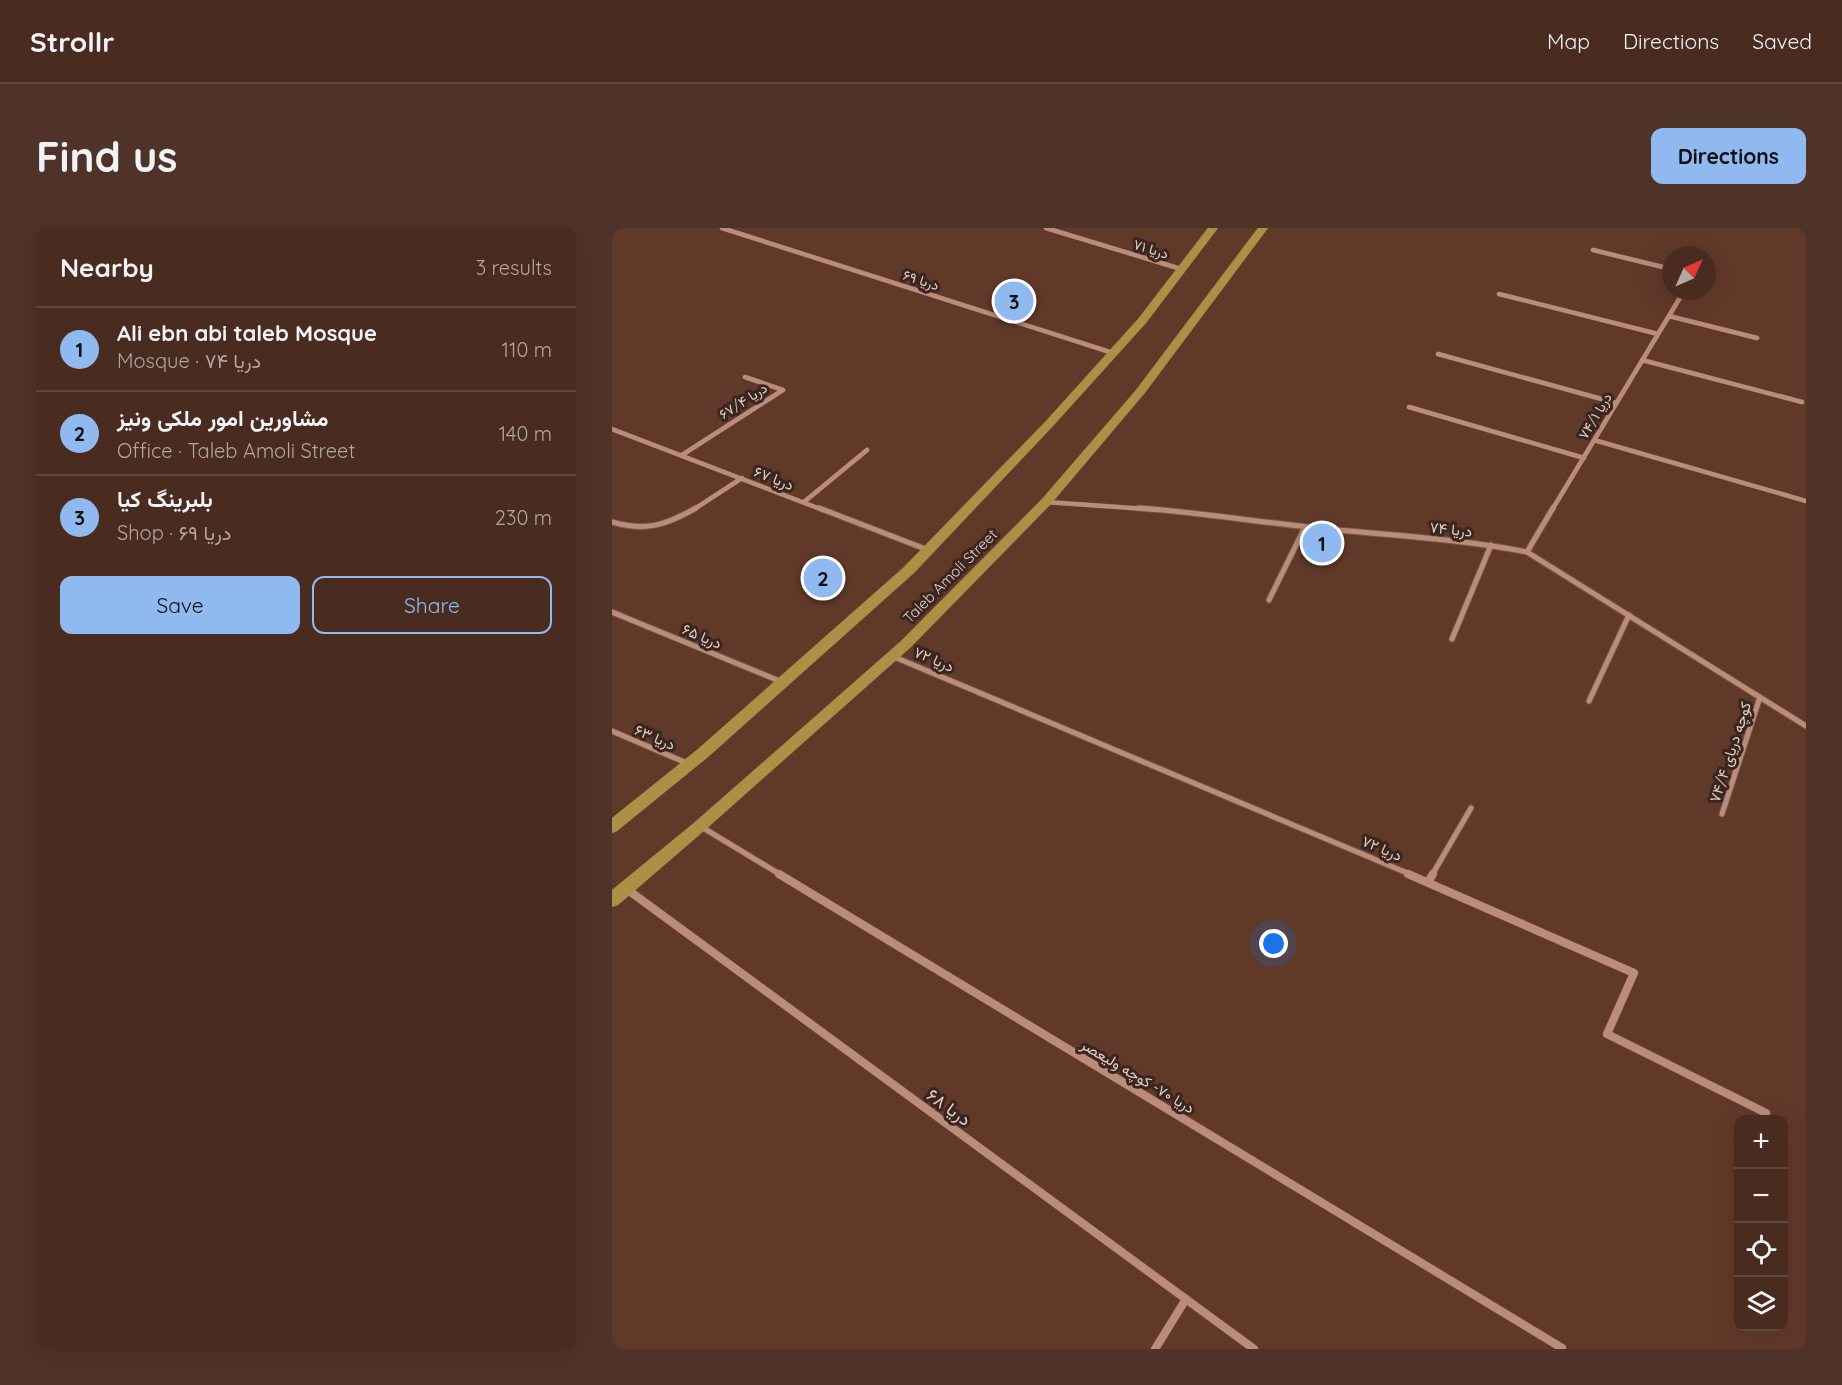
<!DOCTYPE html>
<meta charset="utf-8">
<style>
body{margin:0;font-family:Quicksand,Vazirmatn,sans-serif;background:#503328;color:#f1f3f6}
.controls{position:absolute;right:18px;bottom:18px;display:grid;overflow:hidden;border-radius:12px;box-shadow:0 6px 24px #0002}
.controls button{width:54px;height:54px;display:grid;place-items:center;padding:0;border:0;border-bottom:2px solid #61473d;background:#492b1f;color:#f1f3f6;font:30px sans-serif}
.compass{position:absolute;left:1050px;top:18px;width:54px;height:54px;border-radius:50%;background:#492b1f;box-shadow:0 6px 24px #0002;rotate:45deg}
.you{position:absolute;left:662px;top:716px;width:21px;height:21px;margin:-15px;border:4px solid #fff;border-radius:50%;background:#1a73e8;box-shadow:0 0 0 9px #1a73e833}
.badge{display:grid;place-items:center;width:39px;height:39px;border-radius:50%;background:#90b9f0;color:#111;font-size:20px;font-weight:700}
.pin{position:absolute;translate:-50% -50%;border:3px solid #fff;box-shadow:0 2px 6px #0006}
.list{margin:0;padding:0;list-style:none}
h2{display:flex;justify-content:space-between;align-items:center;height:78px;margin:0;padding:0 24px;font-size:26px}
h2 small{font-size:20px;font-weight:400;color:#b1a7a4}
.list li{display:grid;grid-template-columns:39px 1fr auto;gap:18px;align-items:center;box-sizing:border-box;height:84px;padding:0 24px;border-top:2px solid #61473d}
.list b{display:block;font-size:22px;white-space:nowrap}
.list p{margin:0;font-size:20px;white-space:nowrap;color:#b1a7a4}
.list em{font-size:20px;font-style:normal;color:#b1a7a4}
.actions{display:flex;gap:12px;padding:18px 24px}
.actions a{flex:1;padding:14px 0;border:2px solid #90b9f0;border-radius:12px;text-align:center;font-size:21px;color:#90b9f0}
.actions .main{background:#90b9f0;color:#111}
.icon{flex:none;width:33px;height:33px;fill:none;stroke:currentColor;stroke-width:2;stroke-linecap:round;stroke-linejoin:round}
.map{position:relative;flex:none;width:1194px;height:1121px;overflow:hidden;border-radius:12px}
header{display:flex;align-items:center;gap:36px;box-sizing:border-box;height:84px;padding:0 30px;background:#492b1f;border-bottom:2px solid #61473d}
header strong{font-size:28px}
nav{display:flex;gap:33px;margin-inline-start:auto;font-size:21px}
.intro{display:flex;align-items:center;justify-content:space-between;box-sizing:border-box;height:144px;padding:0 36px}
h1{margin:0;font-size:42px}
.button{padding:15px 27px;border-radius:12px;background:#90b9f0;color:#111;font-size:21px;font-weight:700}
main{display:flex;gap:36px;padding:0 36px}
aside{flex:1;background:#492b1f;border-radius:12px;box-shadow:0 6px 24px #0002}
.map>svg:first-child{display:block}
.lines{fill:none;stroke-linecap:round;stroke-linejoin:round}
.minor-far2-casing{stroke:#795749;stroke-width:5}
.minor-far1-casing{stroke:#795749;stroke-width:7}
.minor-casing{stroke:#795749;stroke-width:9}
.primary-casing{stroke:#795749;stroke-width:1}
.minor-far2{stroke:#bb8c7a;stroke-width:4.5}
.minor-far1{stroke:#bb8c7a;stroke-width:5}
.minor{stroke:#bb8c7a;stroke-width:8}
.primary{fill:#ab9045;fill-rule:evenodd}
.labels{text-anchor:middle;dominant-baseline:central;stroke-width:6;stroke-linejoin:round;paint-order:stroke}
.far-street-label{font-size:14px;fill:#e6cdc3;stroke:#39261f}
.street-label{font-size:15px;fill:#e6cdc3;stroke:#39261f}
.near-street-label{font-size:18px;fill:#e6cdc3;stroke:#39261f}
</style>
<header>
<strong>Strollr</strong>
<nav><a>Map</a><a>Directions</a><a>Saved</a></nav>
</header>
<div class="intro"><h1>Find us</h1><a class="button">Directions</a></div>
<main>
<aside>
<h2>Nearby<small>3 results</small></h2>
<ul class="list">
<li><span class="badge">1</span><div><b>Ali ebn abi taleb Mosque</b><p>Mosque · دریا ۷۴</p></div><em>110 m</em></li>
<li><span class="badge">2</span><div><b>مشاورین امور ملکی ونیز</b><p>Office · Taleb Amoli Street</p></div><em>140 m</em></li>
<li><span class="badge">3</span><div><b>بلبرینگ کیا</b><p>Shop · دریا ۶۹</p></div><em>230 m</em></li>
</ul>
<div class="actions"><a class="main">Save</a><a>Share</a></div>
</aside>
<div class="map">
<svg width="1194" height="1121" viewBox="0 0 1194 1121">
<rect width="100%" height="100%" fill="#613929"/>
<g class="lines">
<defs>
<path id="minor-far2" d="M110,0L501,125
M434,0L569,41
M981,22L1059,41
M887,66L1046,106
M1057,88L1145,110
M826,126L1004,175
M1030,132L1190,174
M797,179L972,230
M0,201L211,282
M982,212L1194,273
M70,227L171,162L133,149
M192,274L255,222
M434,274L548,282
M81,282L130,250
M940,282L1072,63"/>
<path id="minor-far1" d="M207,280L316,322
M527,280C583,284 639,293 696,299C769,307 843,310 915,324L1194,498
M0,294C34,304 54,297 84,280
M915,324L941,280
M657,372L693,299
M0,384L170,454
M840,411L879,317
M280,428L800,647
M977,473L1017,387
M0,503L77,536
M1110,586L1148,469
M88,598L169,647
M820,647L859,580"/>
<path id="minor" d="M167,646L950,1120
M796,646L1022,745L995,806L1154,885
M816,654L821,646
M16,662L642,1121
M543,1121L574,1071"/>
<path id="primary" d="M596,0H606L534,95L441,198L302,345L96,529L5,603L0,605V590L86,521L292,339L433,194L526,91Z
M646,0H656L532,166L438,277L299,419L93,602L6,677L0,679V662L83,594L289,413L430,271L524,162Z"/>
</defs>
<use href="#minor-far2" class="minor-far2-casing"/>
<use href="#minor-far1" class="minor-far1-casing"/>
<use href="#minor" class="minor-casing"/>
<use href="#primary" class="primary-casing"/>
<use href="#minor-far2" class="minor-far2"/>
<use href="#minor-far1" class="minor-far1"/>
<use href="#minor" class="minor"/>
<use href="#primary" class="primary"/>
</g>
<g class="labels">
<g class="far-street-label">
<text transform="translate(539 21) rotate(17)">دریا ۷۱</text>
<text transform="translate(309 52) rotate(18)">دریا ۶۹</text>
<text transform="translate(131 173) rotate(-33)">دریا ۶۷/۴</text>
<text transform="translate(983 188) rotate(-59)">دریا ۷۴/۱</text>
</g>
<g class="street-label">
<text transform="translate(162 250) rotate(21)">دریا ۶۷</text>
<text transform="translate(839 301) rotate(6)">دریا ۷۴</text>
<text transform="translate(338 348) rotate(-45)">Taleb Amoli Street</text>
<text transform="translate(90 408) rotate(23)">دریا ۶۵</text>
<text transform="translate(322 431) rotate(23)">دریا ۷۲</text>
<text transform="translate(43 509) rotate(23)">دریا ۶۳</text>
<text transform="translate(1118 524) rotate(-72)">کوچه دریای ۷۴/۴</text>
<text transform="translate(770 620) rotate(23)">دریا ۷۲</text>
<text transform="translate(526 848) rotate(31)">دریا ۷۰- کوچه ولیعصر</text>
</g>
<g class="near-street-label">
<text transform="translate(337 879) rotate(36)">دریا ۶۸</text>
</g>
</g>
</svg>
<div class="controls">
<button>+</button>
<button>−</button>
<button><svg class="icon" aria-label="locate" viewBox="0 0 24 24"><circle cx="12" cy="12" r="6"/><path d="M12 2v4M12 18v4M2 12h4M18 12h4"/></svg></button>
<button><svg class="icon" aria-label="layers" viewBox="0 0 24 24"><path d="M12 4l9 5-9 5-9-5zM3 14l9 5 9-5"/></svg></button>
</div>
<svg class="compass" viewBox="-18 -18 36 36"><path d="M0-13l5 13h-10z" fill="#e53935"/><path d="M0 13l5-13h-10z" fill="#b1a7a4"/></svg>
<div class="you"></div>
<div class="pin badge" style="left:710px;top:315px">1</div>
<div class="pin badge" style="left:211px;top:350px">2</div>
<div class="pin badge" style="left:402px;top:73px">3</div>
</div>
</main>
